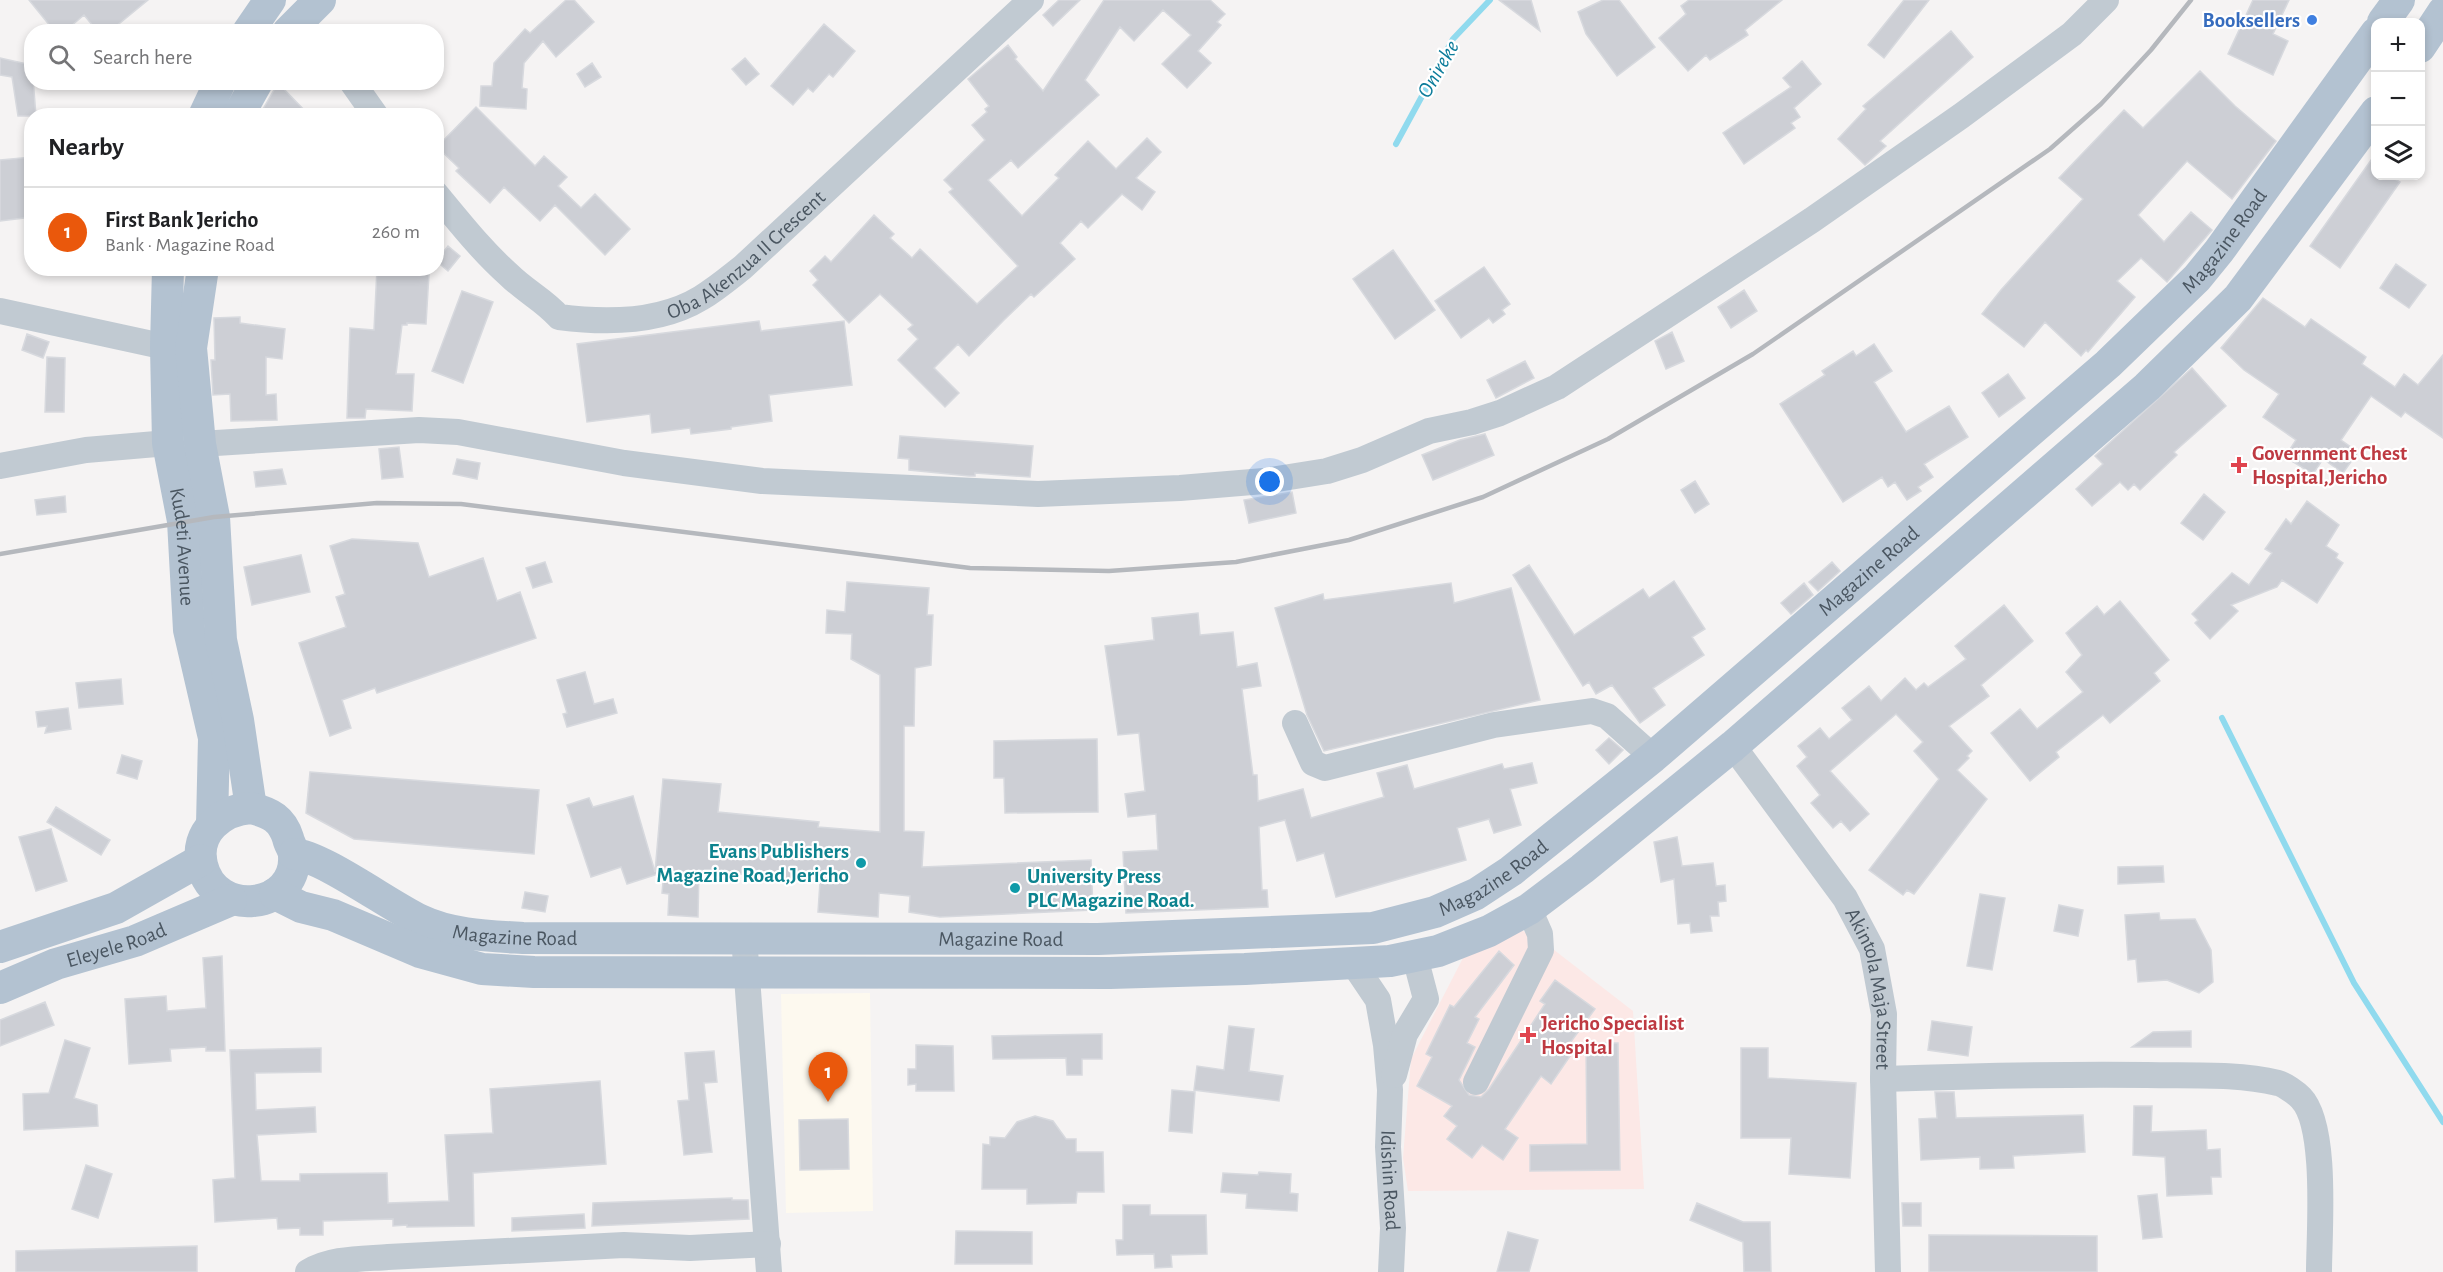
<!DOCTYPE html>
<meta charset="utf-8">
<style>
body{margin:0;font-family:"Alegreya Sans",sans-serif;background:#f6f6f6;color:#202124}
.controls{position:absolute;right:18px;top:18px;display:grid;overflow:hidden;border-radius:12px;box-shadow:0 3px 9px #0003}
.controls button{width:54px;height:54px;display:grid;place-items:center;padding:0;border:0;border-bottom:2px solid #e0e0e0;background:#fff;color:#202124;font:30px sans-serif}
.you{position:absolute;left:1270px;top:482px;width:21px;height:21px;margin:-15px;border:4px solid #fff;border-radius:50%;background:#1a73e8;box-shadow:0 0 0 9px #1a73e833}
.badge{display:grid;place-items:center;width:39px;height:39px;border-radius:50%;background:#ea580c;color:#fff;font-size:20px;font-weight:700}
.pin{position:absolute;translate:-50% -50px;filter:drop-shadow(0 2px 3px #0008)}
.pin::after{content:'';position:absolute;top:32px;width:21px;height:18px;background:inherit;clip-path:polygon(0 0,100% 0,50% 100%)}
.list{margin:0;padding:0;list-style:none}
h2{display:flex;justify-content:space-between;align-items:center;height:78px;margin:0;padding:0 24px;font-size:26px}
h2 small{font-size:20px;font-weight:400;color:#757577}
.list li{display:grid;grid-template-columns:39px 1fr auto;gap:18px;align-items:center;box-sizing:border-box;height:90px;padding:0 24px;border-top:2px solid #e0e0e0}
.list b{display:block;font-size:22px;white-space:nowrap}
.list p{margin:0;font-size:20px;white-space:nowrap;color:#757577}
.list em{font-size:20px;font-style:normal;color:#757577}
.icon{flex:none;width:33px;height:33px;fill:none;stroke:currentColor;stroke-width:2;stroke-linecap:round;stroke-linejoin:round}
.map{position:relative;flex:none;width:2443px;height:1272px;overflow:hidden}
.search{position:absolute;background:#fff;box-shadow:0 3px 9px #0003;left:24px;top:24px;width:420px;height:66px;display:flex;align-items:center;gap:15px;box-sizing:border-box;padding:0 21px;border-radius:24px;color:#757577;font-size:22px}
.panel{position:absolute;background:#fff;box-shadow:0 3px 9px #0003;left:24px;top:108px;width:420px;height:168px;border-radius:24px}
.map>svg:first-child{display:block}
.commercial{fill:#fdf9ef}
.medical{fill:#fce8e6}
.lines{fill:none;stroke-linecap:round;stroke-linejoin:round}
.stream{stroke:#90daee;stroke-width:6}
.building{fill:#cdcfd5;stroke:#d7d9de;stroke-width:1.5}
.minor{stroke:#c1cad2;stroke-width:26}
.major{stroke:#b3c2d1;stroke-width:32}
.rail{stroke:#b5b8bd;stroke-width:4.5}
.shop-dot{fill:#3f7fe0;stroke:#fff;stroke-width:2}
.health-dot{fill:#e0444e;stroke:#fff;stroke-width:2}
.culture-dot{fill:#0f9aa8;stroke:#fff;stroke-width:2}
.labels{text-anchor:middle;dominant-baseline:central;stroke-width:4.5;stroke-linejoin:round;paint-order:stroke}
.shop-label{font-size:21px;font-weight:bold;fill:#366cbe;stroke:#fff;text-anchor:end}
.street-label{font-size:21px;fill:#4a5661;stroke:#fff}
.health-label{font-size:21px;font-weight:bold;fill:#be3a42;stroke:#fff;text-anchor:start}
.culture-label{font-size:21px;font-weight:bold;fill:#0d838f;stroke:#fff;text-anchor:end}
.water-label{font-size:22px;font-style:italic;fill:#0c7c9b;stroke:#fff}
</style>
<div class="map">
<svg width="2443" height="1272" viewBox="0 0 2443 1272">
<rect width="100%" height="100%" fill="#f5f3f3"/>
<path class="commercial" d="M870,993L873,1211L786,1213L781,994Z"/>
<path class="medical" d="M1514,926L1549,946L1633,1011L1644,1189L1408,1191L1403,1158L1411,1059L1464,956Z"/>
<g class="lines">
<path class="stream" d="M1396,144L1453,39L1490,0
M2222,718L2354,983L2443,1122"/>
</g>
<path class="building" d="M29,0H148L109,32H98L84,15L64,32H55Z
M566,0H574L594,22L556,57L543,41L524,63L522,88L527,89L526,109L480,106L481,86H492L494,63L525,29L530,33Z
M1059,0H1080L1053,26L1043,15Z
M1104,0H1210L1225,14L1217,22L1221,25L1198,51L1211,63L1187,88L1162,64L1191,35L1163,10L1134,41L1120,27L1085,80L1099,95L1018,168L1011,160L988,180L1022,216L1059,178L1055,175L1088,141L1116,169L1147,138L1161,152L1136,178L1155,192L1142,210L1122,194L1088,228L1081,221L1060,243L1075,259L1034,297L1031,294L1004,320L969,356L958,344L934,368L959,393L945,407L898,360L918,339L908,329L913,325L880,294L849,323L813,285L818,280L810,271L825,256L831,262L874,215L894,234L890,238L912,258L920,249L977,304L1018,266L949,192L953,189L944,180L985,140L972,125L987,112L985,109L989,106L968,79L1008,45L1017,57L1015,59L1043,91Z
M1499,0H1531L1540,31Z
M1603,0H1619L1655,47L1617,76L1586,34L1578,12Z
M1689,0H1782L1745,30L1748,35L1710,60L1706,55L1688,71L1659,38L1686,14L1681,6Z
M1904,0H1929L1884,58L1868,45Z
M2253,0H2289L2273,34L2288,41L2273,75L2228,54Z
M824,24L855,51L833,77L829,74L813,92L808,88L793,105L771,86Z
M1951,31L1973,57L1880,141L1886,146L1865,165L1838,139L1866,109L1863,106Z
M0,58L32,65L36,116H18L12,77L0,75Z
M745,58L759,74L746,85L732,69Z
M1802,61L1821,84L1794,108L1800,117L1791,123L1795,128L1744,164L1723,133L1791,87L1783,78Z
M592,63L601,77L585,87L577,74Z
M2200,71L2235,106L2276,141L2232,199L2187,161L2138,215L2164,242L2191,212L2212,230L2167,282L2141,258L2117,281L2135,297L2088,352L2086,350L2081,356L2045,322L2024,347L1982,314L2001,290L2083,199L2059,178L2124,110L2143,128Z
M278,83L310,116H259Z
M476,107L535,166L544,156L567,177L558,186L581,208L595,194L630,229L605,255L555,205L540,221L504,187L490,203L456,171L459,168L437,147Z
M2376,153V176H2390L2400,182L2340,268L2310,246Z
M32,157V217L0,221V160Z
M448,246L460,256L448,271L436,261Z
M1393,250L1435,310L1395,339L1353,279Z
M2396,264L2426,285L2409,308L2380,288Z
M1484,267L1510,304L1502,310L1505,314L1493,323L1489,318L1461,338L1435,301Z
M377,268H404V273L429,274L426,324L407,323V325H402L396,374H414L412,411L366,409L365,418H347L350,328L374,330Z
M1744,290L1757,311L1731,328L1718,307Z
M462,291L493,302L463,383L432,371Z
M2263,298L2305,327L2311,319L2366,357L2362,364L2395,387L2404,374L2418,385L2443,355V438L2405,412L2401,417L2371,396L2341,440L2358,452L2343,473L2323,459L2313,474L2285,457L2296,440L2263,417L2279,394L2244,370L2221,348Z
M240,317V323L285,329L282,359L266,357V395L276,394L277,420L231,421L230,394L213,395L211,360H215L214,318Z
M759,321L761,331L844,321L852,385L769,395L772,421L731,427V429L691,434L690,428L652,433L650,414L587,422L577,344Z
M1672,332L1684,361L1666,369L1655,341Z
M27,334L49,342L43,358L22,350Z
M1874,344L1892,371L1874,382L1906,432L1949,406L1968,437L1924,464L1933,477L1918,487L1921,491L1907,500L1895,482L1888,487L1882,477L1843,502L1780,404L1825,375L1822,371L1853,351L1856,356Z
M47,357L65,358L64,412H45Z
M1525,361L1534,378L1496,398L1487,380Z
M2192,368L2226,406L2174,452L2177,455L2140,490L2134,484L2128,490L2120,482L2092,506L2076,489L2103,464L2095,456Z
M2008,374L2025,398L1999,417L1982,393Z
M1485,434L1494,455L1433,480L1422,455L1460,440Z
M900,436L1033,446L1030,477L975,473V476H969L909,470V459L898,458Z
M399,447L403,477L382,479L379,449Z
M457,459L480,463L477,479L453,474Z
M282,469L286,484L256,487L254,472Z
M1695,481L1709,504L1695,513L1681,490Z
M1292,492L1296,513L1249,523L1244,500Z
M2204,494L2225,512L2203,540L2181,523Z
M65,496L66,512L37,515L35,500Z
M2307,501L2339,525L2326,546L2338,554L2336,558L2343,563L2317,603L2282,580L2277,587L2231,605L2238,611L2210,639L2195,623L2198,620L2192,614L2232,573L2249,585L2272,553L2265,549L2286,519L2291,524Z
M352,539L418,543L429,577L483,558L497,601L520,592L536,638L377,693L375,688L342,700L351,728L330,736L299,643L346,627L336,597L345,594L330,546Z
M301,555L310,592L252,605L244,567Z
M545,562L552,582L533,588L526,568Z
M1832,562L1840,571L1818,591L1809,582Z
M1529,565L1574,635L1643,589L1649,598L1674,581L1705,629L1692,637L1704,655L1653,688L1665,705L1640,723L1612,685L1596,694L1589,682L1583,686L1513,575Z
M847,582L929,588L927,615H933L931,665L915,668L914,726H904V831L924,832L922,867L1091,860L1093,910L940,917L909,912L910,896L879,893L878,917L818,912L820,882L699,870L698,917L668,915L669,894L662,893L664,872L627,884L621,867L591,877L567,805L589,798L593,807L633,796L655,872L663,779L721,784L718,812L819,822L818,827L880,832V675L851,659L852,634L826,633L827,610L845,612Z
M1451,583L1454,603L1511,588L1540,700L1324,751L1307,715L1275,608L1323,594L1324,600Z
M1804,583L1813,595L1791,614L1781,603Z
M2120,601L2169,660L2154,673L2160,681L2110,723L2103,715L2056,752L2059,757L2030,781L1991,733L2020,709L2037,729L2083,692L2066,672L2082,655L2066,633L2097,606L2104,615Z
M2004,605L2033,641L1981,685L1989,696L1949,726L1972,751L1967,756L1969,758L1957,770L1987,799L1914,894L1907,890L1903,895L1869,870L1939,779L1914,751L1923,742L1896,714L1830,771L1869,814L1850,831L1841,821L1833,828L1811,803L1820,795L1797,766L1807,757L1798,746L1820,728L1829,739L1852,720L1842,708L1869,686L1881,701L1905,678L1916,690L1924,683L1928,687L1966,659L1955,646Z
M1198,613L1200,635L1233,632L1237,667L1257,663L1261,686L1242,689L1253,775H1257L1258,801L1303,789L1311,818L1384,797L1377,773L1407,765L1414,789L1502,764L1504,769L1532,763L1537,783L1510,789L1521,825L1494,833L1489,819L1457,828L1466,860L1336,897L1324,853L1297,861L1285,820L1259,827L1262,890H1267L1268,907L1126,913L1123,852L1158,850L1156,814L1128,817L1125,794L1145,791L1139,733L1118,735L1105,646L1154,640L1152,618Z
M585,672L594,704L613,699L617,713L567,727L563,714L567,713L557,680Z
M121,679L123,704L79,708L76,683Z
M68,708L71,729L45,733L47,726L38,727L36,712Z
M1609,738L1623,750L1609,764L1596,750Z
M1097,739L1098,812L1005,813L1004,778H994V741Z
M122,755L142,761L137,779L117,773Z
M310,772L539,790L534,854L354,839L306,813Z
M56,807L110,840L101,855L47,822Z
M51,829L67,881L36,891L19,837Z
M1677,837L1682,866L1713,863L1716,886L1725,885L1726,901L1718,902L1719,916H1710L1712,931L1691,933L1690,923L1678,924L1674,879L1661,882L1654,842Z
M2163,866L2164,882L2118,884V867Z
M525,892L548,896L545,912L522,908Z
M1980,894L2005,898L1992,970L1967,966Z
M2059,905L2083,910L2078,936L2054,931Z
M2159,913L2160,920L2195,919L2211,950L2213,982L2199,993L2167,980L2138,982L2136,959L2128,960L2125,915Z
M1499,951L1514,965L1475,1017L1479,1019L1467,1043L1475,1047L1459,1080L1469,1095L1481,1097L1489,1089L1545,1004L1540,1001L1555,980L1595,1009L1570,1043H1579L1551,1084L1541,1076L1505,1129L1518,1138L1503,1160L1482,1145L1472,1158L1447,1139L1457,1126L1444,1116L1452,1106L1417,1086L1432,1057L1426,1054L1450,1005L1454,1007Z
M222,956L225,1051H206V1047L170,1049L171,1061L129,1064L125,999L166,996L167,1011L206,1008L203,958Z
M45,1002L54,1025L0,1046V1020Z
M1932,1021L1972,1027L1968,1056L1928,1050Z
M1229,1026L1254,1029L1249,1071L1283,1076L1279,1101L1194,1090L1197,1066L1224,1070Z
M2191,1031V1047H2132L2153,1032Z
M1102,1034V1059H1082V1075H1067L1066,1058L993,1059L992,1036Z
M65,1040L90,1048L74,1098L97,1105L98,1126L24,1130L23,1094L49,1093Z
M1586,1043H1618L1620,1170L1530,1171V1145L1587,1144Z
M916,1045L953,1046L954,1091H916V1084L908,1085V1069H916Z
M321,1048V1072L255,1073L256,1110L315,1107L316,1132L257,1135L261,1181H300V1174L387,1173L388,1203L449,1201L445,1135L493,1133L490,1089L600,1081L606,1164L473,1173L474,1226L407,1227V1225L393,1226V1219L323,1221V1235H300V1228L278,1229L277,1218L215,1222L213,1180L235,1178L230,1050Z
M1741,1048H1768V1078L1856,1083L1850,1178L1789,1174L1791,1138H1741Z
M714,1051L717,1082L704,1083L712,1152L684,1155L678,1101L689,1100L685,1053Z
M1172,1090L1195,1092L1192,1133L1169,1131Z
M1935,1092H1954L1956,1118L2083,1115L2085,1152L2013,1156L2014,1168L1980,1169V1157L1921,1160L1919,1119L1937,1118Z
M2134,1106H2152L2151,1132L2206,1130L2207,1150L2220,1149L2221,1177H2211L2212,1194L2167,1196L2165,1157L2133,1155Z
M1035,1116L1053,1121L1066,1139H1076V1152H1103L1104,1192H1077L1076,1203L1027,1204V1189H982L983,1144L990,1145V1137L1005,1138L1017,1122Z
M848,1119L849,1169L800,1170L799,1120Z
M86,1165L112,1174L98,1218L72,1209Z
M1259,1172L1291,1174L1290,1193L1298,1194L1297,1211L1246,1208L1247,1194L1221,1192L1223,1173L1258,1175Z
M2157,1194L2162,1237L2143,1239L2138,1196Z
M732,1198V1200H748L749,1219L592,1226L593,1203Z
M1697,1203L1743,1222H1770L1771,1272H1744L1743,1242L1690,1220Z
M1902,1203H1921V1226H1903Z
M1123,1205H1150V1215H1206L1207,1254L1171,1255L1172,1267L1155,1268L1154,1254L1117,1255L1116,1240H1123Z
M584,1214L585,1228L512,1231V1218Z
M956,1231L1032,1232V1264H955Z
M1508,1232L1538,1240L1529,1272H1497Z
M1929,1235L2097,1236V1272H1929Z
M197,1246V1272H16V1251Z"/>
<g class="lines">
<g class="minor">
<path d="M352,82L376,116"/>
<path id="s1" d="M436,194C460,223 482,251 509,275C525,291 544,300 559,317C605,323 660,323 701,298C716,289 729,278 743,267L1031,0"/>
<path d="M0,311L166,347"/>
<path d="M200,444L419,430L458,432L624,463L762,481L1038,494L1180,488L1264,481L1327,471L1362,460L1429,431L1472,422L1500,413L1557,387L1812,220L1961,116L2072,34L2106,0"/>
<path d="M0,466L86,450L168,443"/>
<path d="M1295,723L1313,763L1325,768L1494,725L1592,711L1607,716L1653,757"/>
<path id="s2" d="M1733,746L1845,898L1872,949L1884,1014L1883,1079L1888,1272"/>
<path d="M744,937L769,1272"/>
<path id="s3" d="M1353,963L1378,1000L1386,1045L1390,1090L1388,1147L1393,1228L1391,1272"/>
<path d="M1394,1075L1405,1034L1426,999L1415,957"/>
<path d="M1883,1079C1971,1076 2059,1074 2147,1075C2190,1076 2236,1073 2278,1083C2285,1085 2296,1093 2301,1098C2328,1126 2319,1233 2319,1272"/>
<path d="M1476,1082L1541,950L1540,934L1529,909"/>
<path d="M308,1272C330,1258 362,1259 388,1257L624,1245L690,1248L768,1244"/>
</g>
<g class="major">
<path d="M2383,22L2399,0"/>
<path d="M248,32L270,0"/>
<path d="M288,32L320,0"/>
<path d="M2420,47L2443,12"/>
<path d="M204,116L220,82"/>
<path d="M238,116L257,82"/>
<path id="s4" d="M168,268L166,347L168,443L183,521L189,630L214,738L212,824"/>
<path d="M203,268L191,348L200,444L214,517L221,640L238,720L251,808"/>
<path d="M251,808C271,813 282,819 288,838C289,844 294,850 294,855C298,909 215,920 202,865C194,832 222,810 251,808Z"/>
<path id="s5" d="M294,854C322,856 390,906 420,920C451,935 489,936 523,938L1098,939L1373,928L1435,912L1476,894L1511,871L1653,757L2108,364L2197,278L2219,251L2376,33"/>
<path d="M275,894L301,907L333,915L420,952L482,969L534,972L1110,973L1245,969L1390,961L1438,951L1489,931L1529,909L1582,869L1733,746L2147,387L2238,298L2376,112"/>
<path d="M0,947L116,908L201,860"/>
<path id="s6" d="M0,988L56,964L135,941L231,900"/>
</g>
<path class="rail" d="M0,554L214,517L377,503L461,504L970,568L1109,571L1236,562L1349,540L1483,497L1608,439L1753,354L2050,149L2101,104L2151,50L2191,0"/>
</g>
<circle class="shop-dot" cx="2312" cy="20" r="6"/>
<g class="health-dot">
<path d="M2236 456h6v6h6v6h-6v6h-6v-6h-6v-6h6z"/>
<path d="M1525 1026h6v6h6v6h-6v6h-6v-6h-6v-6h6z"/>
</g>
<g class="culture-dot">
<circle cx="861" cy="863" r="6"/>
<circle cx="1015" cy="888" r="6"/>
</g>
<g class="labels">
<g class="shop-label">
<text x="2300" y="20">Booksellers</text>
</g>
<g class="street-label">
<text stroke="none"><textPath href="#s5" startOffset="2202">Magazine Road</textPath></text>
<text stroke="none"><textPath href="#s1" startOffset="382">Oba Akenzua II Crescent</textPath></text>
<text stroke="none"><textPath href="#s4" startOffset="280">Kudeti Avenue</textPath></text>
<text stroke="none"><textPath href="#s5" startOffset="1716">Magazine Road</textPath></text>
<text stroke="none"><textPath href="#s5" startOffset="1230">Magazine Road</textPath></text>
<text stroke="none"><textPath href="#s5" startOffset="240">Magazine Road</textPath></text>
<text stroke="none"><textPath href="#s5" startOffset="726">Magazine Road</textPath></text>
<text stroke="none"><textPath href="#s6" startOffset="124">Eleyele Road</textPath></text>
<text stroke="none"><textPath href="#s2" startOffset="285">Akintola Maja Street</textPath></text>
<text stroke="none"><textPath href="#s3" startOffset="226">Idishin Road</textPath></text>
</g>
<g class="health-label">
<text x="2252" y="453">Government Chest<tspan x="2252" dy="24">Hospital,Jericho</tspan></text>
<text x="1541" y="1023">Jericho Specialist<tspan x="1541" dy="24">Hospital</tspan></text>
</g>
<g class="culture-label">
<text x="849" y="851">Evans Publishers<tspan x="849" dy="24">Magazine Road,Jericho</tspan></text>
<text x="1027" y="876" text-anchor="start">University Press<tspan x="1027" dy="24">PLC Magazine Road.</tspan></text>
</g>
<g class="water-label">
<text transform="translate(1438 69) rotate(-60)">Onireke</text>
</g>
</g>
</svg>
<div class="controls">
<button>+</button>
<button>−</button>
<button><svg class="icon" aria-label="layers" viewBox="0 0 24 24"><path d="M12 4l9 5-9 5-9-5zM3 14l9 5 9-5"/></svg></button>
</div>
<div class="you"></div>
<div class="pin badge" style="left:828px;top:1102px">1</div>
<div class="search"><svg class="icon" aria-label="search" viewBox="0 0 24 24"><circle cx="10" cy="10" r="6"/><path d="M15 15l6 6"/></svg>Search here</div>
<section class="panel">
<h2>Nearby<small></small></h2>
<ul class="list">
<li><span class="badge">1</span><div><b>First Bank Jericho</b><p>Bank · Magazine Road</p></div><em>260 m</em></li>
</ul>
</section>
</div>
